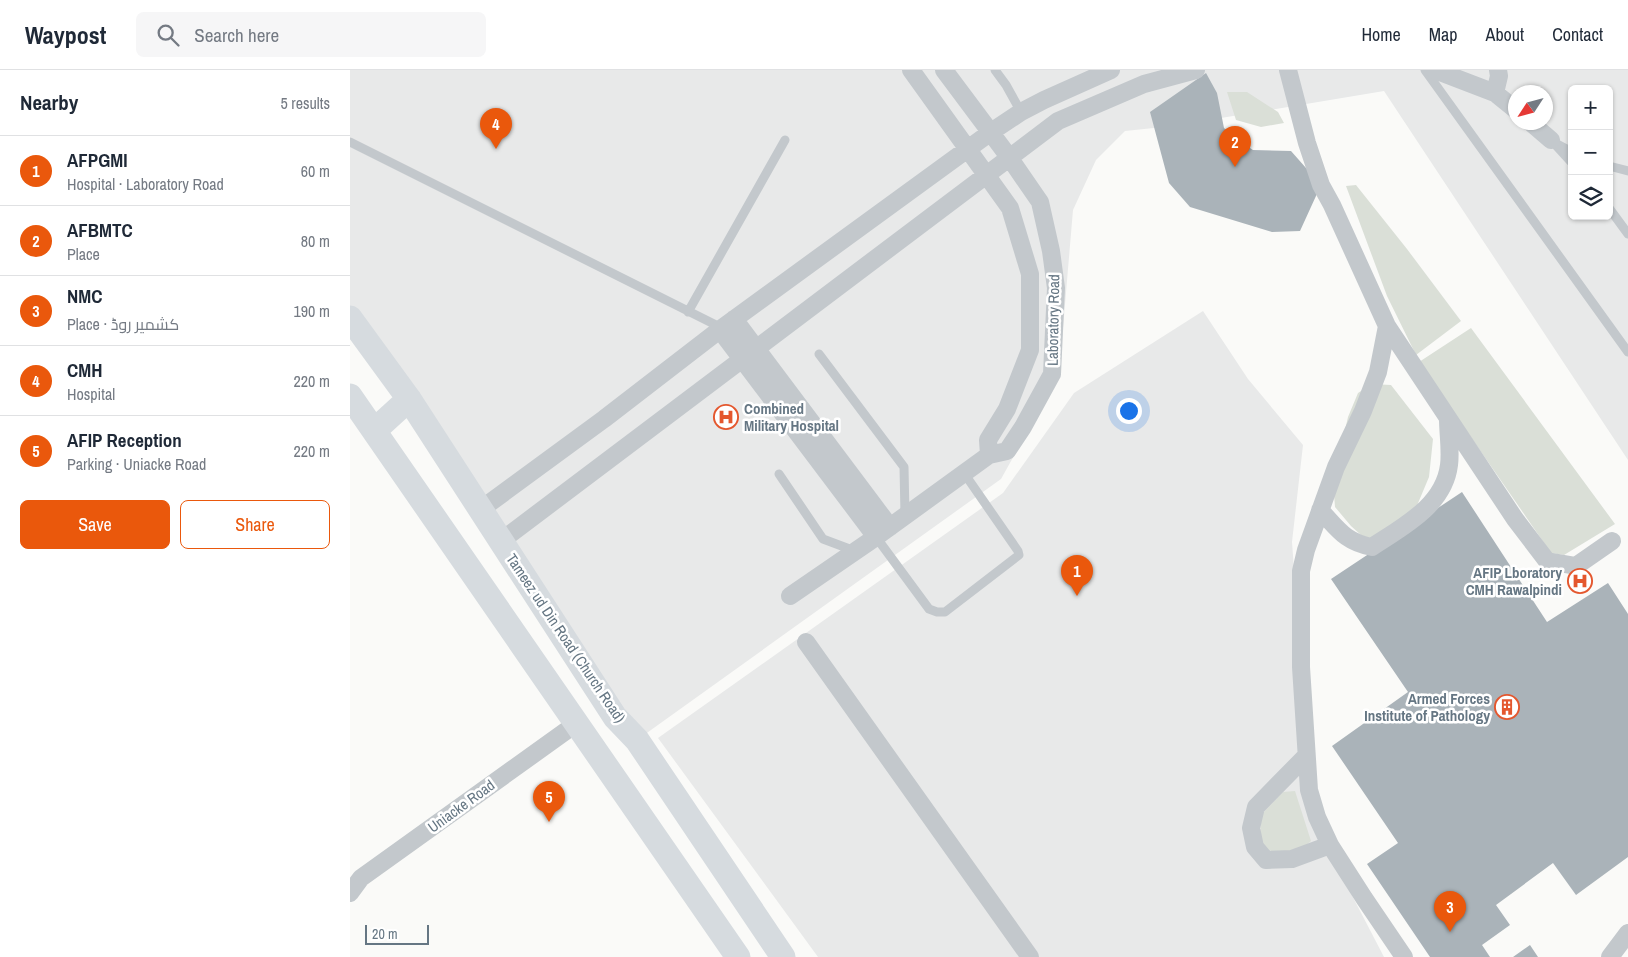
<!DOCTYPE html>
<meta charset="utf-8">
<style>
body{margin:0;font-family:"Archivo Narrow",Cairo,sans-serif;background:#f6f6f7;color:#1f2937}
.controls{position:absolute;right:15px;top:15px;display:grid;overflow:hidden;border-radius:8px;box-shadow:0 1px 4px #0004}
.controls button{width:45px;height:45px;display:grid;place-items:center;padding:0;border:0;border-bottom:1px solid #e0e1e3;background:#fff;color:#1f2937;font:25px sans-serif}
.compass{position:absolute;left:1158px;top:15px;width:45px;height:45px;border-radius:50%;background:#fff;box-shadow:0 1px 4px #0004;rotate:234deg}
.scale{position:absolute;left:15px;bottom:12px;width:64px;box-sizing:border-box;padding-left:5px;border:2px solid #657683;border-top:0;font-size:14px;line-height:18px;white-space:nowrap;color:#657683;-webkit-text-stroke:4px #fff;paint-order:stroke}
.you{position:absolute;left:778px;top:340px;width:18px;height:18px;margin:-12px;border:4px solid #fff;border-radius:50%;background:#1a73e8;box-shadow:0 0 0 8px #1a73e833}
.badge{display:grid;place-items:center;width:32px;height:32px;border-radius:50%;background:#ea580c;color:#fff;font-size:16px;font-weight:700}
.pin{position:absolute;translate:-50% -41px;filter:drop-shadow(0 1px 2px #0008)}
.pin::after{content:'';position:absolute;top:26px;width:18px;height:15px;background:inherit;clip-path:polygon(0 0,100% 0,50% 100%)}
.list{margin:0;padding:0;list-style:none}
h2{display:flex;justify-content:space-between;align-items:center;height:65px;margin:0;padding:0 20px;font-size:21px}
h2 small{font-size:16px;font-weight:400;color:#747a83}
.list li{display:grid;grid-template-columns:32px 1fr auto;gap:15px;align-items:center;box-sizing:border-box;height:70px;padding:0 20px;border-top:1px solid #e0e1e3}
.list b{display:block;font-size:19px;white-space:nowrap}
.list p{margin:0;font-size:16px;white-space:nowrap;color:#747a83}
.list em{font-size:16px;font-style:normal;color:#747a83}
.actions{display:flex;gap:10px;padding:15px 20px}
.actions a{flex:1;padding:11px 0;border:1px solid #ea580c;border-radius:8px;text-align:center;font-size:18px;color:#ea580c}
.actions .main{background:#ea580c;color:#fff}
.icon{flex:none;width:28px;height:28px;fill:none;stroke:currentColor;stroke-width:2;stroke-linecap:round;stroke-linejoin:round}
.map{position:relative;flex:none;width:1278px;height:887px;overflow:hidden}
header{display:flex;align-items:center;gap:30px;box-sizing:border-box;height:70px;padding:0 25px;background:#fff;border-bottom:1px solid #e0e1e3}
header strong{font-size:24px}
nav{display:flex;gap:28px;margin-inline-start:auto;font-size:18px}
.search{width:350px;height:45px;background:#f6f6f7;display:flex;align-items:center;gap:12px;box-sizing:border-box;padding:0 18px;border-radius:8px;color:#747a83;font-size:19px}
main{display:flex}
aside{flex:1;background:#fff}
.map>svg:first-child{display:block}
.built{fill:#e8e9e9;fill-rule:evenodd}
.green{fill:#dadfd7}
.building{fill:#aab3b9}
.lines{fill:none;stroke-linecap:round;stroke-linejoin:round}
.service{stroke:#c3c8cc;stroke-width:9}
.minor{stroke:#c3c8cc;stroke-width:18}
.secondary{stroke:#d6dbdf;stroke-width:25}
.labels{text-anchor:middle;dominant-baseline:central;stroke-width:5;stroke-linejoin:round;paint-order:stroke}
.street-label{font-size:15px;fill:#657683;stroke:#fff}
.poi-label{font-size:15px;font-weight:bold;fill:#657683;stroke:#fff;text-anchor:end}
</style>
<header>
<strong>Waypost</strong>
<div class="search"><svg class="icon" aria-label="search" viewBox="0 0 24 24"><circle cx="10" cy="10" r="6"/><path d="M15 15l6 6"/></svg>Search here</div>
<nav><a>Home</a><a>Map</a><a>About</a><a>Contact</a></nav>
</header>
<main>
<aside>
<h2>Nearby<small>5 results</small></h2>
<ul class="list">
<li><span class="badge">1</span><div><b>AFPGMI</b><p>Hospital · Laboratory Road</p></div><em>60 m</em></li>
<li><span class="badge">2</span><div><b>AFBMTC</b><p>Place</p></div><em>80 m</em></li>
<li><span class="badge">3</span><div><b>NMC</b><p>Place · کشمیر روڈ</p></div><em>190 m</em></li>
<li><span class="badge">4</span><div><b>CMH</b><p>Hospital</p></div><em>220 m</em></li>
<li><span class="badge">5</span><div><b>AFIP Reception</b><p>Parking · Uniacke Road</p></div><em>220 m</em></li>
</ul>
<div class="actions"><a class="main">Save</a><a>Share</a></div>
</aside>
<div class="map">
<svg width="1278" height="887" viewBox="0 0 1278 887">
<rect width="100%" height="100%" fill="#fafaf8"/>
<path class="built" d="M0,0H1278V390L1034,21L823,56L775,61L746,90L723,140L709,305L651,409L287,670L0,252ZM1222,19H1259V146H1222ZM1166,22H1196V52H1166Z
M853,241L898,309L953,375L942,472L950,580L955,735L1034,887H468L308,668L653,423L724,323Z"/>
<path class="green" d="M877,22H897L928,42L934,53L911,57L886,50Z
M1006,115L1057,179L1111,251L1066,285L1037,226L996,116Z
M1121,258L1265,454L1214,485L1201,483L1069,292Z
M1022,314L1041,315L1083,369L1079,407L1066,438L1025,469L1012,466L1001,456L985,437L983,412L998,347L1008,323Z
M945,721L961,771C947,784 934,784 917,780L910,769L911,745L933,722Z"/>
<path class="building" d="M856,3L867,23L874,58L888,70L903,80L941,81L971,115L950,161L922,162L840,137L819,113L800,42Z
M1112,422L1197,552L1258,513L1278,544V787L1226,825L1203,793L1146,835L1160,855L1132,875L1140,887H1080L1017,794L1048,773L982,676L1058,622L981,509Z
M1180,875L1188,887H1163Z"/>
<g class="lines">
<path class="service" d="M645,0L656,15L671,42
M1075,0L1278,282
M1201,70L1222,93
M0,72L372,258
M1207,74L1222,82
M1259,96L1278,101
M1259,138L1278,164
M338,242L435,70
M469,284L554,397L555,445
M429,404L473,469L505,481
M526,467L579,539L587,542H595L669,485L668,481L614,403"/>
<path class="minor" d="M561,0L660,138L680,204V280L657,339L638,370L639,385
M938,0L957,73L971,115L982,135L1037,256L1165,449L1197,491L1226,496L1262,471
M1085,0L1145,23L1166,40
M1145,23L1149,6L1148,0
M1180,52L1201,70
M384,249L540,457
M1037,256L1028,302L1013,341L986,397L956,480L951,501V597L959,720L967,747L980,775L1014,828L1054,887
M370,260L526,467
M130,440L254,349L372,258L641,62L671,42L694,30L761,0
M970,440C988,459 995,472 1022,477C1052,457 1094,436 1099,395C1101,381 1098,364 1098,349
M151,471L708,51L794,14L846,0
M440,526L526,467L639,385L657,381L673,357L702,304L706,218L701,181L690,132L659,87L594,0
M456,572L680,887
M956,686L906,737L901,758L905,777L916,790L942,789L980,775
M0,823L11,808L227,653
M1260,887L1278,863"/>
<path class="secondary" d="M0,248L59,329L265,647L287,670L433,887
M0,326L388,887
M25,360L59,329"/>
</g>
<defs>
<symbol id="hospital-ring" viewBox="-11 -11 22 22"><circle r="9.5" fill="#fff" stroke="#e4572e" stroke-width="1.5"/><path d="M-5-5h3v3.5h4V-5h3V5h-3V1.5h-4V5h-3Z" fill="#e4572e"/></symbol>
<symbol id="building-ring" viewBox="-11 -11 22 22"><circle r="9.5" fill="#fff" stroke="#e4572e" stroke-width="1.5"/><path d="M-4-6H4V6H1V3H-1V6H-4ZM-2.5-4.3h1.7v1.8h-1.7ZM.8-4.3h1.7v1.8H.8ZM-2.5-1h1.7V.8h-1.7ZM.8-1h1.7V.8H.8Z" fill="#e4572e"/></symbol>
</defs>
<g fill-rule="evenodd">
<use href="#hospital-ring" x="362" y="333" width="28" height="28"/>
<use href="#hospital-ring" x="1216" y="497" width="28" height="28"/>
<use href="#building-ring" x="1143" y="623" width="28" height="28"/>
</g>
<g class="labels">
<g class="street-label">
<text transform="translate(703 250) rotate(-89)">Laboratory Road</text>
<text transform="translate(216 568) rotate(56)">Tameez ud Din Road (Church Road)</text>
<text transform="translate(111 736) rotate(-36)">Uniacke Road</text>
</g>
<g class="poi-label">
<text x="394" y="338" text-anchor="start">Combined<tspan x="394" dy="17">Military Hospital</tspan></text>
<text x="1212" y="502">AFIP Lboratory<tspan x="1212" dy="17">CMH Rawalpindi</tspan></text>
<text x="1140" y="628">Armed Forces<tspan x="1140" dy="17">Institute of Pathology</tspan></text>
</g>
</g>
</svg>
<div class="controls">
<button>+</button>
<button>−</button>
<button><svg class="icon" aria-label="layers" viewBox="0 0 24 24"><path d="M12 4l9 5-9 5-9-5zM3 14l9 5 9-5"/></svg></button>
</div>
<svg class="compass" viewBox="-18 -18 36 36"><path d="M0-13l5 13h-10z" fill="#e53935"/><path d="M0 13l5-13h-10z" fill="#747a83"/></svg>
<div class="scale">20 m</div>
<div class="you"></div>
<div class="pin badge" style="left:727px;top:526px">1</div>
<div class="pin badge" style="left:885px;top:97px">2</div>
<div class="pin badge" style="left:1100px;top:862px">3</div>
<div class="pin badge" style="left:146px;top:79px">4</div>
<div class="pin badge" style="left:199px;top:752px">5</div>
</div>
</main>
